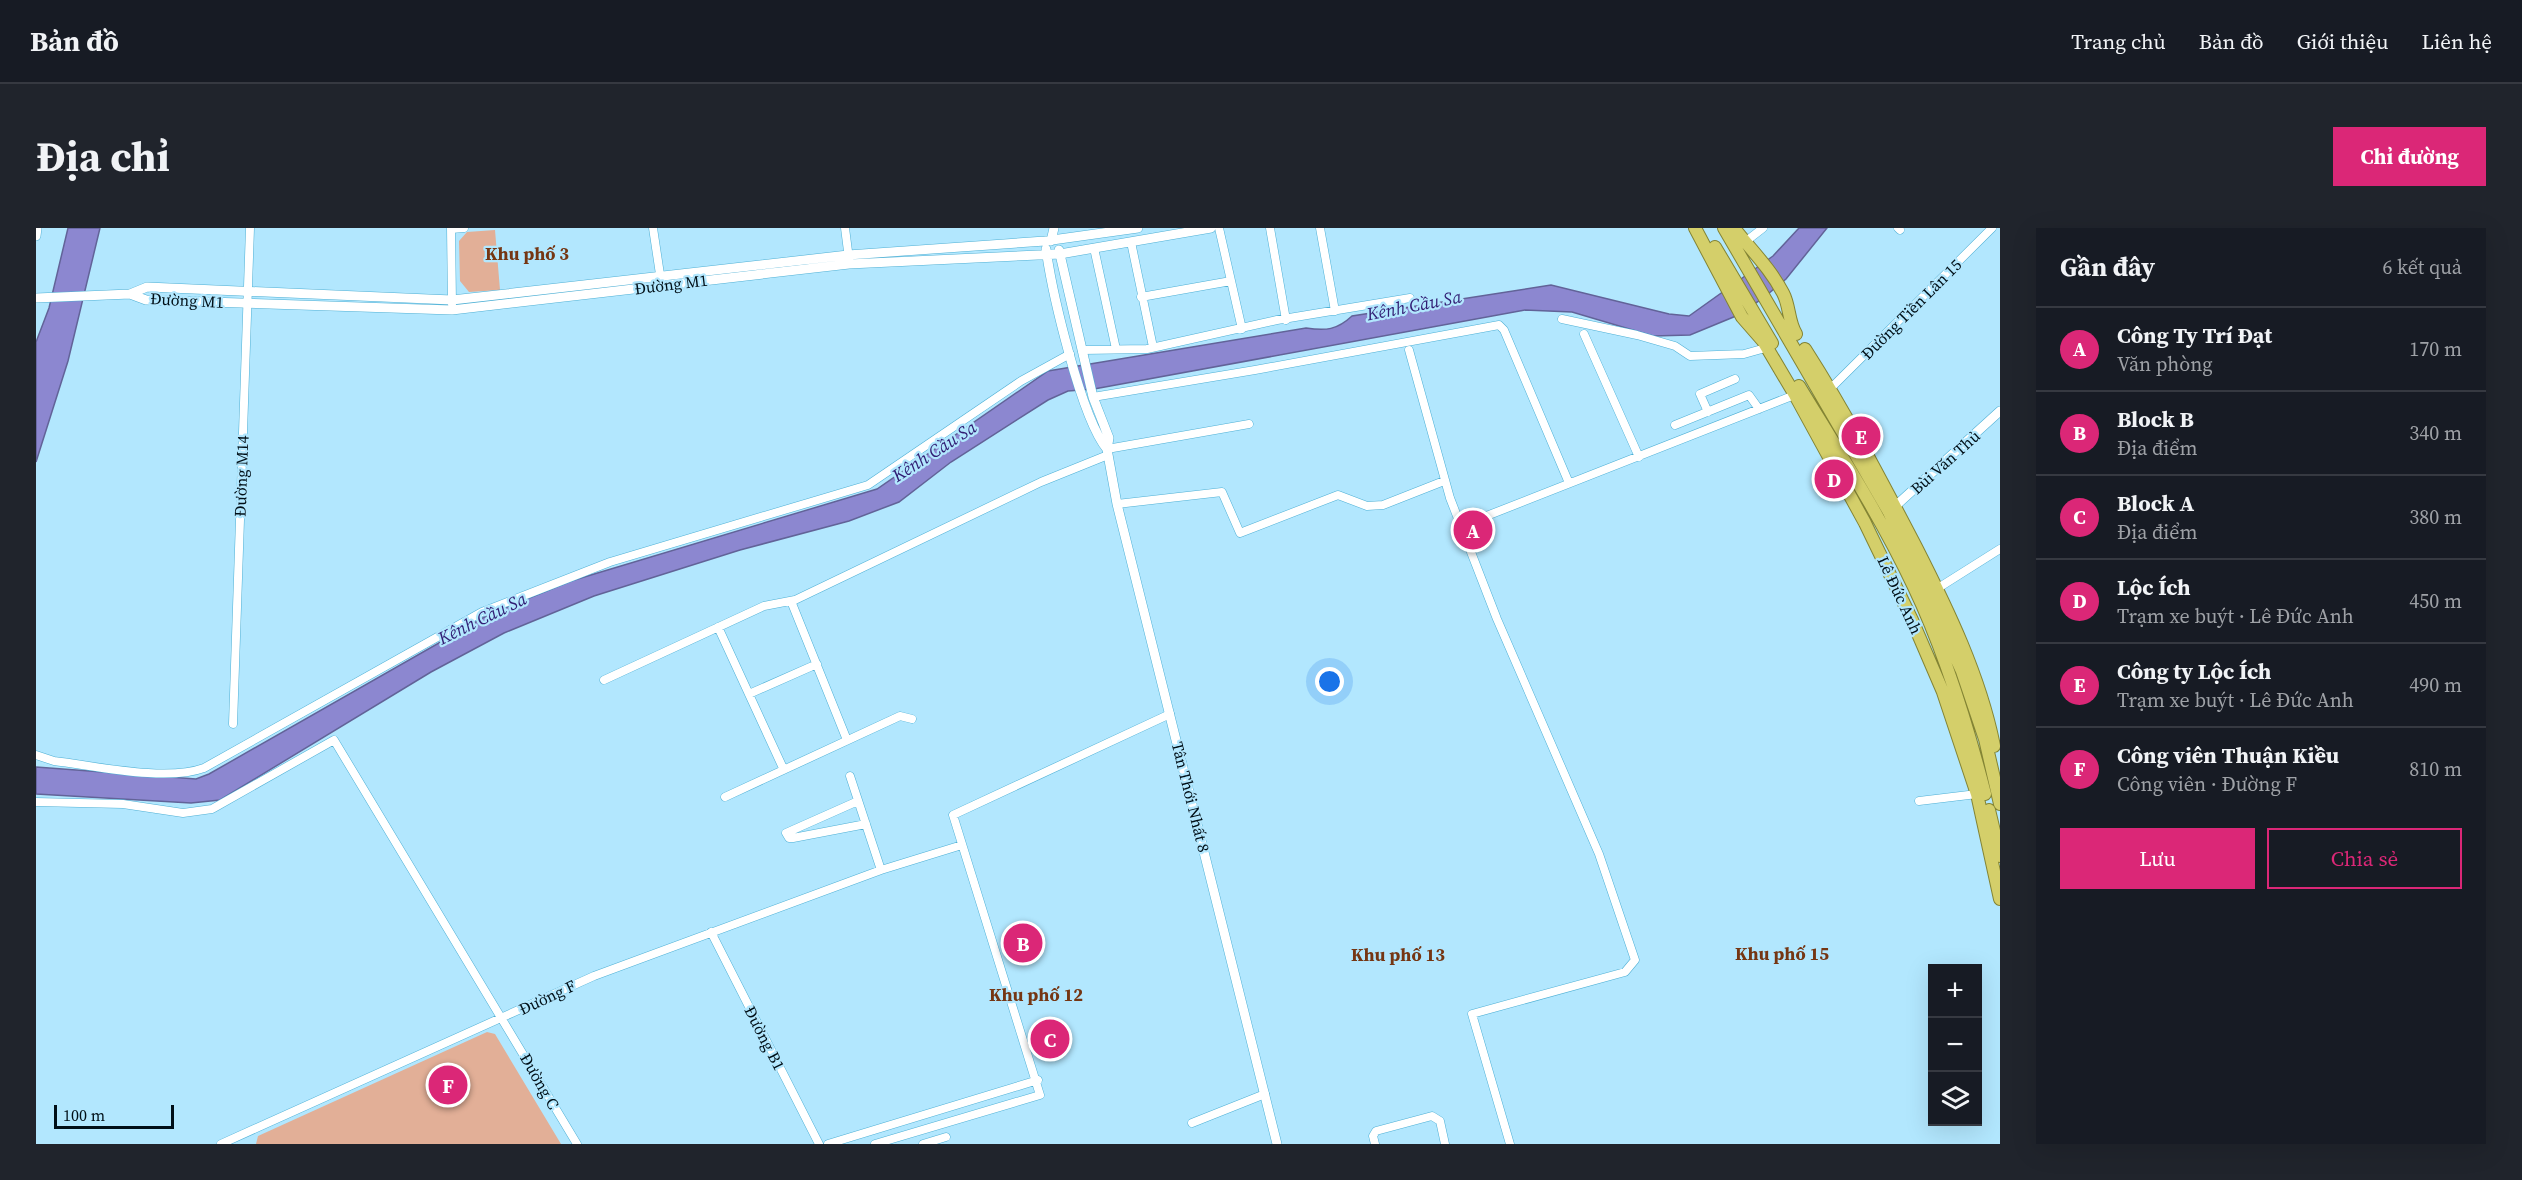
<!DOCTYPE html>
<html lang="vi">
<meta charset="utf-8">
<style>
body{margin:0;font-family:"Source Serif 4",serif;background:#20242c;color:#f1f3f6}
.controls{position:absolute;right:18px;bottom:18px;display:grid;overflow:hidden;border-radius:0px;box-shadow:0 6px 24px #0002}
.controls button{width:54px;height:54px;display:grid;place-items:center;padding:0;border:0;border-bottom:2px solid #363941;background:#171b24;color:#f1f3f6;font:30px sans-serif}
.scale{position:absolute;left:18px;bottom:15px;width:120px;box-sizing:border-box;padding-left:6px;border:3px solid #000f17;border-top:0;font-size:16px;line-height:21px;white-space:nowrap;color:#000f17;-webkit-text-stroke:4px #b2e7fe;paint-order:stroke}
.you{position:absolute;left:1294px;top:454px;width:21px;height:21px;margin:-15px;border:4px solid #fff;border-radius:50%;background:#1a73e8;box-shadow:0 0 0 9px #1a73e833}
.badge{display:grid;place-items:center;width:39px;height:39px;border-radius:50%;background:#db2777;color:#fff;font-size:20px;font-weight:700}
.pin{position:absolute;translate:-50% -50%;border:3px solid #fff;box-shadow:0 2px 6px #0006}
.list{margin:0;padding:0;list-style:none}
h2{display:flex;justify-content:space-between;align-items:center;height:78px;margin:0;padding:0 24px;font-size:26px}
h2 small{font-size:20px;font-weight:400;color:#9ea1a6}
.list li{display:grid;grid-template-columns:39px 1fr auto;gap:18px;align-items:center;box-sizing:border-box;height:84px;padding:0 24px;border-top:2px solid #363941}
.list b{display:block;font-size:22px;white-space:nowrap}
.list p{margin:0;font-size:20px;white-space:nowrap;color:#9ea1a6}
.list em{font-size:20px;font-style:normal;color:#9ea1a6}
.actions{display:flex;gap:12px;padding:18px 24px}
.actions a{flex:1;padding:14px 0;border:2px solid #db2777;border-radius:0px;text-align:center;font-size:21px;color:#db2777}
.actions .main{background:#db2777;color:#fff}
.icon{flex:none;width:33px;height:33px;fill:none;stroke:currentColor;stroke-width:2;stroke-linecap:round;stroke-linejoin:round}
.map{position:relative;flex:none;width:1964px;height:916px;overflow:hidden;border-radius:0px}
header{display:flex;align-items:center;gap:36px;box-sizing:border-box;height:84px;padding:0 30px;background:#171b24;border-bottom:2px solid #363941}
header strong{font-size:28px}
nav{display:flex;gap:33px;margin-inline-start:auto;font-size:21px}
.intro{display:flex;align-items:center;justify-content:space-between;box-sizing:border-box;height:144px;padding:0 36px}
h1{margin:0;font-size:42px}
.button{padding:15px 27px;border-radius:0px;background:#db2777;color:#fff;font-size:21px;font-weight:700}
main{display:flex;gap:36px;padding:0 36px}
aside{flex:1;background:#171b24;border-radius:0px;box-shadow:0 6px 24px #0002}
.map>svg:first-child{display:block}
.green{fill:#e2af97}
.water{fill:#8c87d0;stroke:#626398;stroke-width:1.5}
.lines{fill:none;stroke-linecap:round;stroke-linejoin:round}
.minor-casing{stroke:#4eb0d5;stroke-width:9}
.tertiary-casing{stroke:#4eb0d5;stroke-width:10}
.trunk-casing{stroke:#838434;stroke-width:14}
.minor{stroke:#fff;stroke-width:8}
.tertiary{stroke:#fff;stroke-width:9}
.trunk{stroke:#d4cf6a;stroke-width:12}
.labels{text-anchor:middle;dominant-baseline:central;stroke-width:4.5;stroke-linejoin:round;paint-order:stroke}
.street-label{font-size:16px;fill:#000f17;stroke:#b2e7fe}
.neighbourhood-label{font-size:18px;font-weight:bold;fill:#753613;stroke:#b2e7fe}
.water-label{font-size:18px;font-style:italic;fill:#311d73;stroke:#b2e7fe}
</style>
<header>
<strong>Bản đồ</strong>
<nav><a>Trang chủ</a><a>Bản đồ</a><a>Giới thiệu</a><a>Liên hệ</a></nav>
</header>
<div class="intro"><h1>Địa chỉ</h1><a class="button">Chỉ đường</a></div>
<main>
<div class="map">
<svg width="1964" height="916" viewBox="0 0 1964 916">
<rect width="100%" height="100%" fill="#b2e7fe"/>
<path class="green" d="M459,2L464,62L433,64L424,53L423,13L431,4Z
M451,804L459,806L525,916H220L222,908Z"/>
<path class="water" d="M32,0H64L32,133L0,234V114L13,80Z
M1763,0H1791L1750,51L1726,71L1700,88L1654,107L1617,108L1536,84L1489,82L1058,161L1032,163L1012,172L915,234L863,274L813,293L704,322L558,368L468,405L395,444L184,572L155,575L0,566V539L160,551L173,546L452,387L535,353L841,261L1012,143L1270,100C1290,103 1301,102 1316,88L1515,57L1633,86L1653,88L1737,28Z"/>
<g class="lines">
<defs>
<path id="minor" d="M415,0L416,76
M617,0L625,53
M809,0L813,31
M1183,0L1206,101
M1234,0L1250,92
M1284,0L1299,83
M1862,0L1864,2
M415,1L428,0
M1095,14L1117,119
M1709,14L1727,0
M1058,20L1080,121
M1105,69L1195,53
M1526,91L1601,107L1639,118L1654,128L1708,126L1733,119
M1548,106L1603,229
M1046,122L1111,121L1241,92L1374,70
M1373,122L1414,270L1461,391L1563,626L1599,732L1589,744L1436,786L1474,916
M1794,161L1956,0
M1057,169L1219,142L1463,97L1468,102L1533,255
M1672,184L1664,166L1699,151
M1639,197L1713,167L1723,181
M1071,221L1213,196
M1081,276L1186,264L1204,305L1302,267L1331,278L1347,277L1408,253
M1425,298L1761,166
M1899,362L1964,321
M755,373L811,512
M682,399L747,540
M568,452L728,378L759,372L1005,254L1072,227
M713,466L781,436
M197,496L214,0
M0,527L18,533C60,538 130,554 168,540L446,384L574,334L832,257L985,153L1034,126
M814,548L845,642
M689,569L864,488L876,491
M822,573L750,605L753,610H757L830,596
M1883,573L1941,566
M0,574L87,576L147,585L176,581L298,512L541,916
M675,704L783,916
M1156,895L1229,866
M185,916L558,748L845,642L926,617
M792,916L1002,852
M839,916L1004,867L917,587L1134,486
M887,916L910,909
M1339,916L1337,908L1340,903L1396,888L1404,893L1409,916"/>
<path id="tertiary" d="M0,8L1,0
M1015,13L1018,0
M1010,21C1016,64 1045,190 1071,221
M1023,22L1057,169L1073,210L1071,221L1081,276L1241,916
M94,66L110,72L416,82L813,36L1024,26L1175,0
M0,70L94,66L111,59L416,72L812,27L1009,13L1102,0
M1855,282L1964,183"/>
<path id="trunk" d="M1659,0L1706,89L1727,113L1759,167L1829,295L1876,392L1907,464L1941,566L1964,671
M1688,0L1853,284L1926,443L1949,511L1964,576
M1698,0C1715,22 1734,40 1747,65C1754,78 1752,93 1760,106
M1679,19L1736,115
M1769,121C1810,185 1845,252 1880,319C1912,382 1944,448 1958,518
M1763,158C1803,224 1845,289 1878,359C1909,424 1931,496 1949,566
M1953,582L1964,628"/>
</defs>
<use href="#minor" class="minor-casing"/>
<use href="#tertiary" class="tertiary-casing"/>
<use href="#trunk" class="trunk-casing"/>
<use href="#minor" class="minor"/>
<use href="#tertiary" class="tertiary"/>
<use href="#trunk" class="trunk"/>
</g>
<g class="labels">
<g class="street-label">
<text transform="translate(635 56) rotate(-7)">Đường M1</text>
<text transform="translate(151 72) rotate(3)">Đường M1</text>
<text transform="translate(1875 81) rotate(-45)">Đường Tiền Lân 15</text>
<text transform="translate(1909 234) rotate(-42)">Bùi Văn Thủ</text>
<text transform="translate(205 248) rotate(-88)">Đường M14</text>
<text transform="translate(1864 367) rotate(65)">Lê Đức Anh</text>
<text transform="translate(1155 569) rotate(76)">Tân Thới Nhất 8</text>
<text transform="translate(511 769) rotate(-25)">Đường F</text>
<text transform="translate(729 810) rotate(63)">Đường B1</text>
<text transform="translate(504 853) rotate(60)">Đường C</text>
</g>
<g class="neighbourhood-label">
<text x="491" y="25">Khu phố 3</text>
<text x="1746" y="725">Khu phố 15</text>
<text x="1362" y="726">Khu phố 13</text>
<text x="1000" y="766">Khu phố 12</text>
</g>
<g class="water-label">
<text transform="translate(1378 77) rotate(-11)">Kênh Cầu Sa</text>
<text transform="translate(898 223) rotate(-33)">Kênh Cầu Sa</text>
<text transform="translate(446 390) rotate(-26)">Kênh Cầu Sa</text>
</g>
</g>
</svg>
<div class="controls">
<button>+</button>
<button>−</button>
<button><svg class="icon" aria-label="layers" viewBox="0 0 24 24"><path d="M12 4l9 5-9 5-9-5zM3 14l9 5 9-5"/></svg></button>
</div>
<div class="scale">100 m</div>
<div class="you"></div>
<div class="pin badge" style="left:1437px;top:302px">A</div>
<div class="pin badge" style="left:987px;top:715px">B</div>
<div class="pin badge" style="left:1014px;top:811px">C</div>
<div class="pin badge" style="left:1798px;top:251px">D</div>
<div class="pin badge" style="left:1825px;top:208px">E</div>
<div class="pin badge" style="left:412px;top:857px">F</div>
</div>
<aside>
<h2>Gần đây<small>6 kết quả</small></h2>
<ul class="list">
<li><span class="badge">A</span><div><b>Công Ty Trí Đạt</b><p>Văn phòng</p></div><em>170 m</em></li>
<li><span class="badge">B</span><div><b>Block B</b><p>Địa điểm</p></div><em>340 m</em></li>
<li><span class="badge">C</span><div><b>Block A</b><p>Địa điểm</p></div><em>380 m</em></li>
<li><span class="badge">D</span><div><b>Lộc Ích</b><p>Trạm xe buýt · Lê Đức Anh</p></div><em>450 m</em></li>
<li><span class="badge">E</span><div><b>Công ty Lộc Ích</b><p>Trạm xe buýt · Lê Đức Anh</p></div><em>490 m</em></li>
<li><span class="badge">F</span><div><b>Công viên Thuận Kiều</b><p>Công viên · Đường F</p></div><em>810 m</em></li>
</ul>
<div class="actions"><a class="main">Lưu</a><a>Chia sẻ</a></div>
</aside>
</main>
